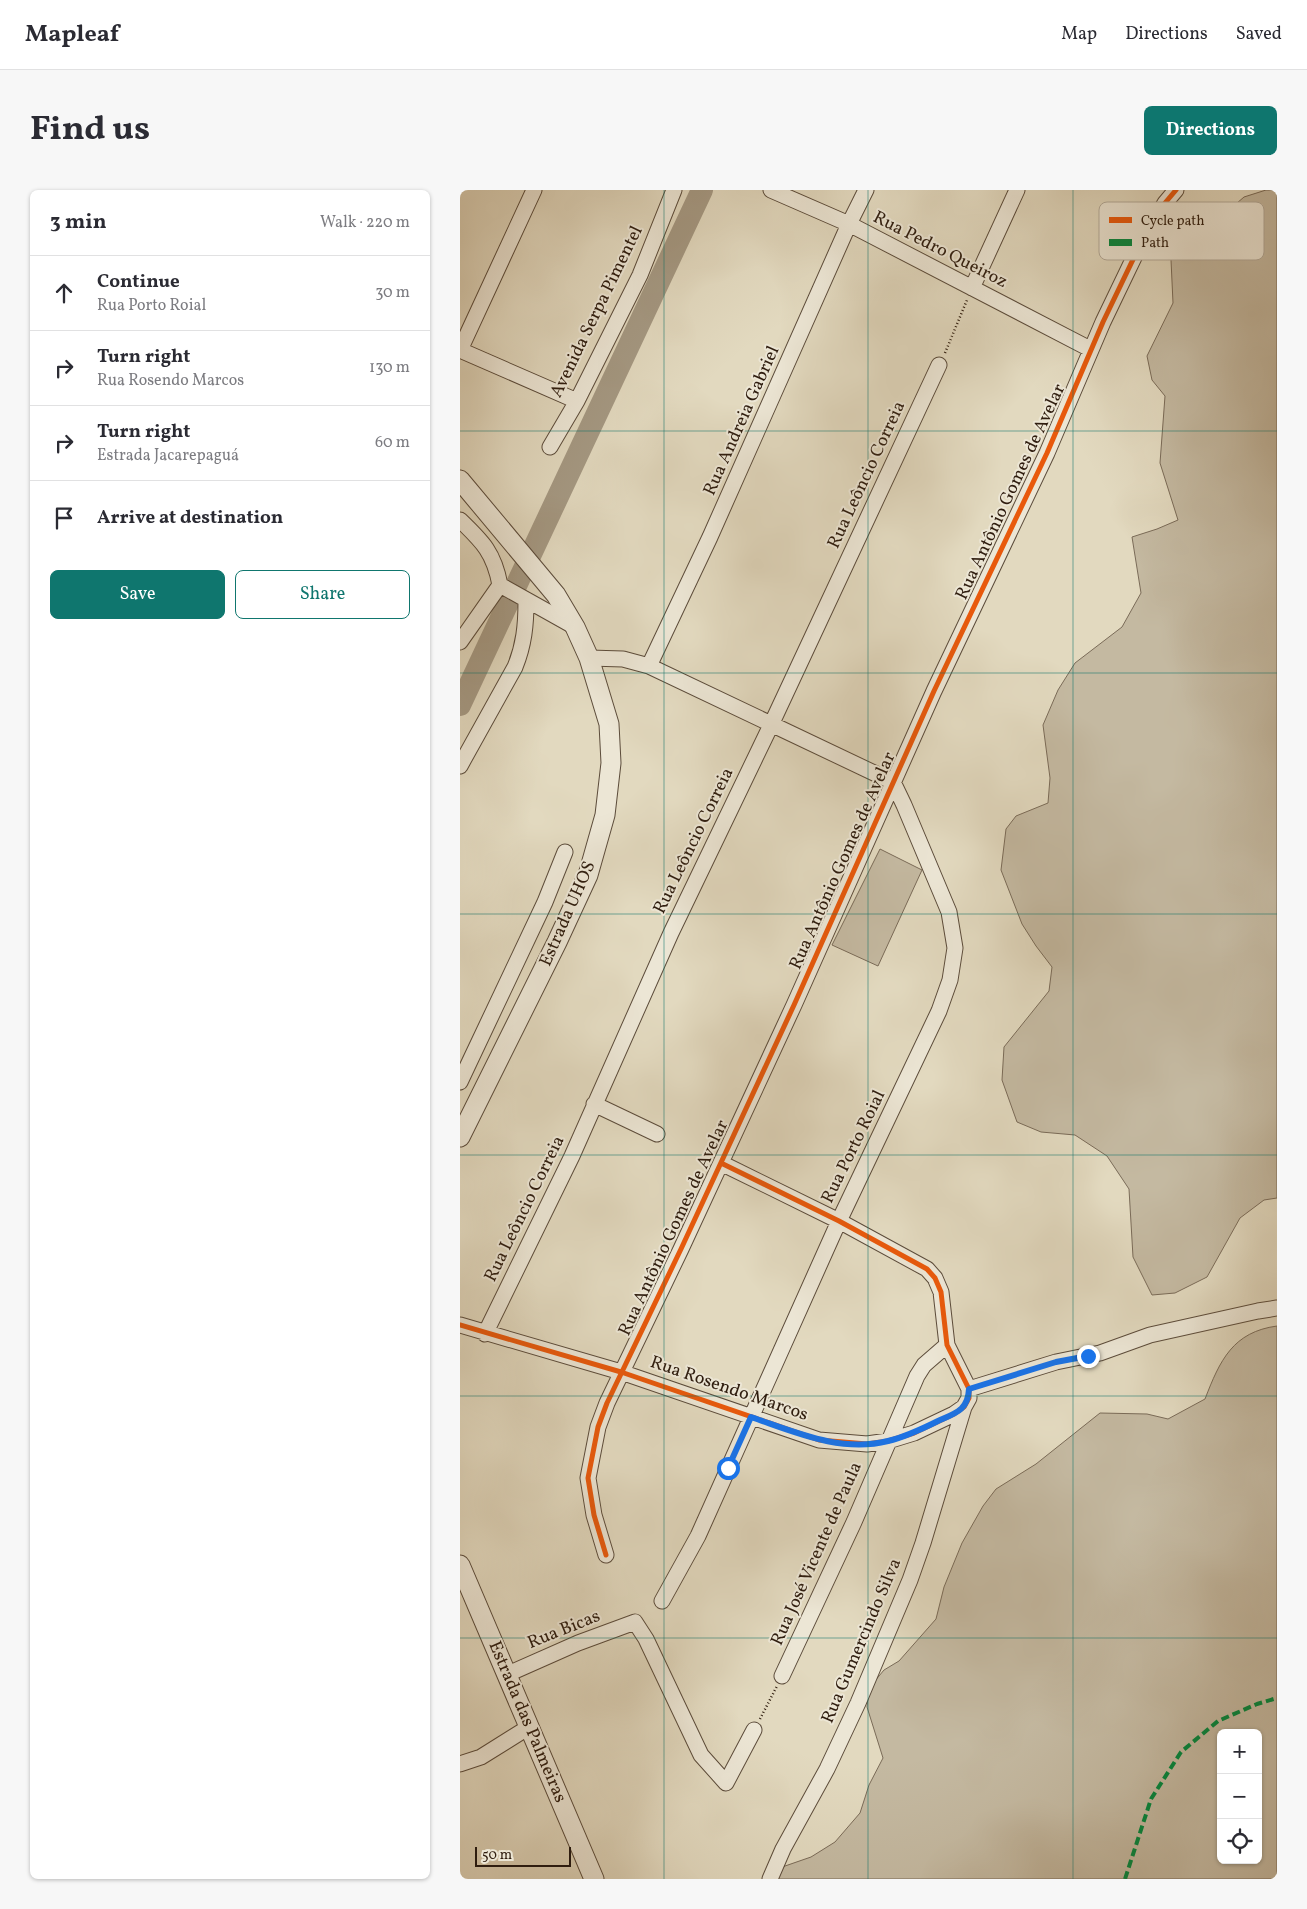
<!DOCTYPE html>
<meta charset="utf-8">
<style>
body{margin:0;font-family:Vollkorn,serif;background:#f7f7f7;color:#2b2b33}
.controls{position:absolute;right:15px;bottom:15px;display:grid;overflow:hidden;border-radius:8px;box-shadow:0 1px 4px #0004}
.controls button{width:45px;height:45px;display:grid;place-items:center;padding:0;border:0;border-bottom:1px solid #e1e1e2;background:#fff;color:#2b2b33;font:25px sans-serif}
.scale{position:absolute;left:15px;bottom:12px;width:96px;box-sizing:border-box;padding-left:5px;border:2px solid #2f1d0f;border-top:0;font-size:14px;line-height:18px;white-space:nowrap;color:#2f1d0f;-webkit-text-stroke:4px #ece6d5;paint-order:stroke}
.stop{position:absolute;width:15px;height:15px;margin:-11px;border:4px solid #1a73e8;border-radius:50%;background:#fff}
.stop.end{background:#1a73e8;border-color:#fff;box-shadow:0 1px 5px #0008}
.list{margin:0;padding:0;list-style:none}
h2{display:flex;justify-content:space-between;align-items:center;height:65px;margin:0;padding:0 20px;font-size:21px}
h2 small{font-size:16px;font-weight:400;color:#7c7c81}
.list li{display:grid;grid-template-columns:32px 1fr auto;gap:15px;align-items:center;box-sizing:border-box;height:75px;padding:0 20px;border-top:1px solid #e1e1e2}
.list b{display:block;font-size:19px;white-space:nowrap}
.list p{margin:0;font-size:16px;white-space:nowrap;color:#7c7c81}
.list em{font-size:16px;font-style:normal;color:#7c7c81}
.actions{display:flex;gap:10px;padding:15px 20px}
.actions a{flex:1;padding:11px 0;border:1px solid #0f766e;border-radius:8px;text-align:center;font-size:18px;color:#0f766e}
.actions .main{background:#0f766e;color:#fff}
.icon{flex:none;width:28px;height:28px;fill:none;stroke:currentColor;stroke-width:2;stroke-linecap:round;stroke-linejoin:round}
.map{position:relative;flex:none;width:817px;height:1689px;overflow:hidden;border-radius:8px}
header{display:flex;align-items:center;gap:30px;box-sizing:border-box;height:70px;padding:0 25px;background:#fff;border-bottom:1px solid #e1e1e2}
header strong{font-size:24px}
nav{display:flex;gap:28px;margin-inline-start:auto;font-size:18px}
.intro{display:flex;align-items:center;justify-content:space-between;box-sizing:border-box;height:120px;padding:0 30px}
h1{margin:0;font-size:35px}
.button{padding:12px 22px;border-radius:8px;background:#0f766e;color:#fff;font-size:18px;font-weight:700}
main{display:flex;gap:30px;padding:0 30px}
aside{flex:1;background:#fff;border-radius:8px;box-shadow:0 1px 4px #0004}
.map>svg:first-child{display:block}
.green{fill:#c4b9a1;stroke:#7a6b58;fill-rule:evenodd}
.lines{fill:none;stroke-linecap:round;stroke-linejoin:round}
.river{stroke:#a59983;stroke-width:22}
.minor-casing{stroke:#5c4c3b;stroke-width:17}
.tertiary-casing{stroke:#5c4c3b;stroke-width:21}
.path{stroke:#2f1d0f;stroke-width:2.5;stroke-dasharray:1 2.5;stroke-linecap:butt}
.minor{stroke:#ece6d5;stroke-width:15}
.tertiary{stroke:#ece6d5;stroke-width:19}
.quiet{stroke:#00873e;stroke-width:4;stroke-dasharray:8 4;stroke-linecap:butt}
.cycleway-casing{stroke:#ece6d5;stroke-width:8}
.cycleway{stroke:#e8590c;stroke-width:5}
.route{stroke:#1a73e8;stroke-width:6}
.grid{fill:none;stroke:#0f766e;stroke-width:1;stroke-opacity:0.55}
.labels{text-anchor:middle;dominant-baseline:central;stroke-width:4;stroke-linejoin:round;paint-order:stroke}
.street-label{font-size:18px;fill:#2f1d0f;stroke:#ece6d5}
.key{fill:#ece6d5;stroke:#b3aa9a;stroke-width:1}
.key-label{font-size:14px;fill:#2f1d0f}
</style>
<header>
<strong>Mapleaf</strong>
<nav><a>Map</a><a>Directions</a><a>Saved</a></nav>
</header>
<div class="intro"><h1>Find us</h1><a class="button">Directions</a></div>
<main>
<aside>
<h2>3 min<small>Walk · 220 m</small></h2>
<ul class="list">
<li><svg class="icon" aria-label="ahead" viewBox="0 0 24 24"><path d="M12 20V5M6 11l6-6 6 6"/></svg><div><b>Continue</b><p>Rua Porto Roial</p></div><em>30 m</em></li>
<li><svg class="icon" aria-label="right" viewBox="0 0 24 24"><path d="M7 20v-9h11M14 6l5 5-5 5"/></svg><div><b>Turn right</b><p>Rua Rosendo Marcos</p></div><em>130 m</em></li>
<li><svg class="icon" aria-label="right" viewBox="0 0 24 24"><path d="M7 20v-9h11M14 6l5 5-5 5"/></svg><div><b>Turn right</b><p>Estrada Jacarepaguá</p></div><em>60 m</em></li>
<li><svg class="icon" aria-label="arrive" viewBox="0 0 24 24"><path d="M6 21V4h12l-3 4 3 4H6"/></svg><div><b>Arrive at destination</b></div></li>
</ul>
<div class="actions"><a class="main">Save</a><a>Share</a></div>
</aside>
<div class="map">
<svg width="817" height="1689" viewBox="0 0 817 1689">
<rect width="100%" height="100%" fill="#e2d9bf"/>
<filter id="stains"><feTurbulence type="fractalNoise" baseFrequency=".004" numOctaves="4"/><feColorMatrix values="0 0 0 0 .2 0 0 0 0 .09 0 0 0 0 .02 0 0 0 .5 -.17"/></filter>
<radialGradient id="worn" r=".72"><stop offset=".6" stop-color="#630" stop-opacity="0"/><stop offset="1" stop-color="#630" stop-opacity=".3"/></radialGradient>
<path class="green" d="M806,0H817V1008L804,1010L780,1028L747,1087L715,1103L692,1105L673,1067L669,999L647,966L615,945L581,942L557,932L542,890L544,857L589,801L592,777L576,756L562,734L541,680L546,639L556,626L588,613L590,588L583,535L598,500L615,473L662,437L681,403L672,347L697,339L718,330L700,273L705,206L692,190L687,166L713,113L711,70L784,7Z
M420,659L462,680L418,776L372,755Z
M817,1136V1689H311L325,1676L351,1667L375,1652L400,1623L409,1595L423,1568L407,1517L409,1498L424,1480L439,1471L476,1429L484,1397L502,1353L523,1316L536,1299L576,1274L640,1223L687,1224L708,1229L745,1209C760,1170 773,1142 817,1136ZM761,1543H798V1670H761Z"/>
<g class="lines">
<path class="river" d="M0,515L242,0"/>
<defs>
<path id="minor" d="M311,0L389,34L630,159
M512,98L557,0
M0,160L74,0
M0,160L117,211
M90,257L117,211L180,85L214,0
M0,330C23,352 34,363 40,395L115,437
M0,452L40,395
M129,468L163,469L189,476L433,592L444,615L489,722L495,758L490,790L479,821L379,1031L238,1346L202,1411
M189,476L250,347L389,34L406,0
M0,576L55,477C64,455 66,435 66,411
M0,892L85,712L105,662
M134,914L197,944
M0,1135L161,1182L359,1250L407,1254L428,1251L454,1243L494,1224L504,1217L509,1208V1199L487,1155L481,1102L475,1088L467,1079L379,1031L261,973
M25,1144L112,966L211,743L311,535L479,175
M509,1199L596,1172L640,1163L690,1145L798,1121L817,1118
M146,1365L134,1325L128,1288L138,1237L147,1213L221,1059L334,815L474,501L587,263L643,132L679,57L705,13L716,0
M48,1484L118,1453L175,1432L186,1449L241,1565L266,1593L294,1540
M322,1486L394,1332L457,1186L464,1175L487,1155
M0,1574L21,1567L69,1537
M310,1689L323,1659L367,1579L398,1513L450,1390L463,1353L504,1217"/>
<path id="tertiary" d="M0,290L96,405L115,437L129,468L149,534L151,573L145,625L128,685L97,752L0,947
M0,1375L134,1689"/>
</defs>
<use href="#minor" class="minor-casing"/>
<use href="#tertiary" class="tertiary-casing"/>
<path class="path" d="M485,163L507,110
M300,1529L317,1496"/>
<use href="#minor" class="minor"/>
<use href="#tertiary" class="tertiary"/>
<path class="quiet" d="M665,1689L691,1609L721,1562L758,1531L797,1514L817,1508"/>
<defs>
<path id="cycleway" d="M0,1135L161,1182L359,1250L407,1254L428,1251L454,1243L494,1224L504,1217L509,1208V1199L487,1155L481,1102L475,1088L467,1079L379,1031L261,973
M146,1365L134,1325L128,1288L138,1237L147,1213L221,1059L334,815L474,501L587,263L643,132L679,57L705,13L716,0"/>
</defs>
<use href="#cycleway" class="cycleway-casing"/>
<use href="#cycleway" class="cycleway"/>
</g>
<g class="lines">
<path class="route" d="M268,1278L291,1227C335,1242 381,1263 428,1251C445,1247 462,1239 478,1231C496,1223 508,1220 509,1199L596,1172L628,1166"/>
</g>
<path class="grid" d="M204,0V1689M408,0V1689M613,0V1689M0,241H817M0,483H817M0,724H817M0,965H817M0,1206H817M0,1448H817"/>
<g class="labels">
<g class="street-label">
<text transform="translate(480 60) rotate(27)">Rua Pedro Queiroz</text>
<text transform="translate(137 122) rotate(-64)">Avenida Serpa Pimentel</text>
<text transform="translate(282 231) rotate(-66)">Rua Andreia Gabriel</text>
<text transform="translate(407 285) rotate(-65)">Rua Leôncio Correia</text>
<text transform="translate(551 302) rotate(-65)">Rua Antônio Gomes de Avelar</text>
<text transform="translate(234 651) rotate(-64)">Rua Leôncio Correia</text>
<text transform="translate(383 671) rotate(-66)">Rua Antônio Gomes de Avelar</text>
<text transform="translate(108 724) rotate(-66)">Estrada UHOS</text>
<text transform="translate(394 957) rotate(-64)">Rua Porto Roial</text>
<text transform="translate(65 1019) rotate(-64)">Rua Leôncio Correia</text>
<text transform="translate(214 1038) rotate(-65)">Rua Antônio Gomes de Avelar</text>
<text transform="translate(269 1199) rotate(19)">Rua Rosendo Marcos</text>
<text transform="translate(357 1364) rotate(-66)">Rua José Vicente de Paula</text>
<text transform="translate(104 1440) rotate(-22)">Rua Bicas</text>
<text transform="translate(402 1451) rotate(-67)">Rua Gumercindo Silva</text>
<text transform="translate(67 1532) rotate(67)">Estrada das Palmeiras</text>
</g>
</g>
<rect x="639" y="12" width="165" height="58" rx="8" class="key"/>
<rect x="649" y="27" width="23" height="6" fill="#e8590c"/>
<rect x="649" y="49" width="23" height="7" fill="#00873e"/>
<g class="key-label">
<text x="681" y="35">Cycle path</text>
<text x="681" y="57">Path</text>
</g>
<rect width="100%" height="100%" filter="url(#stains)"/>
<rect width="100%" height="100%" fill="url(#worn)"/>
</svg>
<div class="controls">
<button>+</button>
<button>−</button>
<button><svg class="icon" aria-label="locate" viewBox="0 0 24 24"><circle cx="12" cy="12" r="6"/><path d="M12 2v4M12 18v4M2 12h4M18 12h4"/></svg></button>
</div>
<div class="scale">50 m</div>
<div class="stop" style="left:268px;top:1278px"></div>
<div class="stop end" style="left:628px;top:1166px"></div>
</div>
</main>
